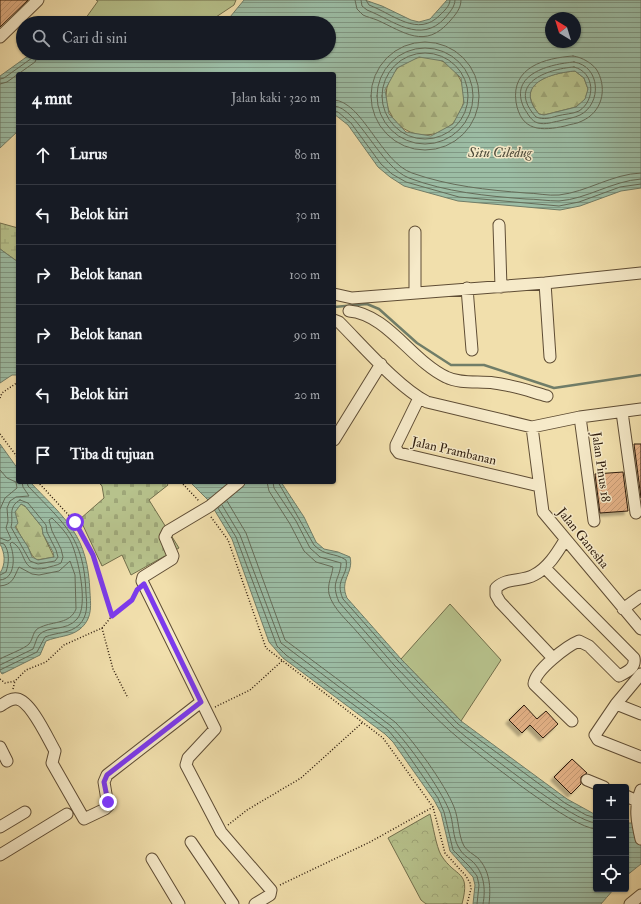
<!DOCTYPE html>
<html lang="id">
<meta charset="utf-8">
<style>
body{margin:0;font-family:"IM FELL Double Pica",serif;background:#20242c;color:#f1f3f6}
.controls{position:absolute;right:12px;bottom:12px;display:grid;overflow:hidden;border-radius:4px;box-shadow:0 1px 3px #0004}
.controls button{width:36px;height:36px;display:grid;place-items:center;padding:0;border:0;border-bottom:1px solid #363941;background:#171b24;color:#f1f3f6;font:20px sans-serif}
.compass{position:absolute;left:545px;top:12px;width:36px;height:36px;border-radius:50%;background:#171b24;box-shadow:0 1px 3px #0004;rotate:322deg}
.stop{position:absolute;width:12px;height:12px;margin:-9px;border:3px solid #7c3aed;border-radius:50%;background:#fff}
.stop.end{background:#7c3aed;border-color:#fff;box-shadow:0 1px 4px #0008}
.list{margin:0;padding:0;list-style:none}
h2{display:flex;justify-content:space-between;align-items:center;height:52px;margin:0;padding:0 16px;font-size:17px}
h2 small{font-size:13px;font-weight:400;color:#9ea1a6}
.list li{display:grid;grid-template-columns:26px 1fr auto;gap:12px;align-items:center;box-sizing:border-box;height:60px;padding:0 16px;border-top:1px solid #363941}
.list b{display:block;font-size:15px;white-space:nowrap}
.list em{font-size:13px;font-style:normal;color:#9ea1a6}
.icon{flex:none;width:22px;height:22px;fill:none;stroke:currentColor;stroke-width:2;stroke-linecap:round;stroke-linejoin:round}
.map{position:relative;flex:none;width:641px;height:904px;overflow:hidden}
.search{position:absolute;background:#171b24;box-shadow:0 1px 3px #0004;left:16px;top:16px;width:320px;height:44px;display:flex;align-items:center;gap:10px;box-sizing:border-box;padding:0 14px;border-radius:22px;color:#9ea1a6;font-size:15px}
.panel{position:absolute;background:#171b24;box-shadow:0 1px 3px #0004;left:16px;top:72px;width:320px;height:412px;border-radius:4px}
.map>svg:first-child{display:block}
.grass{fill:#b7c28c;stroke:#726f4c}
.forest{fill:url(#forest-firs);stroke:#726f4c}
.wetland{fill:url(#wetland-marsh);stroke:#726f4c}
.cemetery{fill:url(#cemetery-stones);stroke:#726f4c}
.park{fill:url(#park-crowns);stroke:#726f4c}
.water{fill:url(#water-rules);stroke:#707d68;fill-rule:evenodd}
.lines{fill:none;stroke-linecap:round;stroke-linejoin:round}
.shore{stroke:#656c59;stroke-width:1}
.stream{stroke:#707d68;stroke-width:2.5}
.building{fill:url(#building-hatch);stroke:#2e1c0d;filter:url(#shadow)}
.minor-casing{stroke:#5f4d35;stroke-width:13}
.path{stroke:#2e1c0d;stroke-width:1.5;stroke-dasharray:1 2;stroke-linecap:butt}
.minor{stroke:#f6eac9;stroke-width:11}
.route{stroke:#7c3aed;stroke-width:5}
.labels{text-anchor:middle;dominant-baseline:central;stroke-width:3;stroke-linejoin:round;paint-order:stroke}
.street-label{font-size:13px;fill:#2e1c0d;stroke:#f6eac9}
.water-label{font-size:14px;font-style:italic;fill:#4f4c3b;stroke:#f6eac9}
</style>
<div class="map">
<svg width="641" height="904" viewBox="0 0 641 904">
<defs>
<pattern id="forest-firs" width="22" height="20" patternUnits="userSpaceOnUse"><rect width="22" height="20" fill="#b7c28c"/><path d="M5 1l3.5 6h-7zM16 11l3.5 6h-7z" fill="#9ea678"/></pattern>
<pattern id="wetland-marsh" width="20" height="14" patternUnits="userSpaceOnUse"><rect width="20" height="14" fill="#b7c28c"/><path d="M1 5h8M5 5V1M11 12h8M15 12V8" fill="none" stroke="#9ea678"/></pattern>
<pattern id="cemetery-stones" width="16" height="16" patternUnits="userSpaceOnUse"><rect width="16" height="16" fill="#b7c28c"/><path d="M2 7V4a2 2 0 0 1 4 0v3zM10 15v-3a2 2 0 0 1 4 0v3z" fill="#9ea678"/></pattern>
<pattern id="park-crowns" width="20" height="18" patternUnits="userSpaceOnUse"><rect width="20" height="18" fill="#b7c28c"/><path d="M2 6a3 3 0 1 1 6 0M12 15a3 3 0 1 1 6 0" fill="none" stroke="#9ea678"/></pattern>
<pattern id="water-rules" width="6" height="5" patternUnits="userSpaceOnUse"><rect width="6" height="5" fill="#9cbda5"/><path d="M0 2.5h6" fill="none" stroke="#809985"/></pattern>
<pattern id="building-hatch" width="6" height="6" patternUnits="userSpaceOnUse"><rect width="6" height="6" fill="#e3b186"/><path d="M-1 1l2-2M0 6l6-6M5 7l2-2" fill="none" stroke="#c39872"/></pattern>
<filter id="shadow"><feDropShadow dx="-3.5" dy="3.5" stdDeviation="1" flood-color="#0004"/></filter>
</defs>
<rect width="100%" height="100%" fill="#f1dfac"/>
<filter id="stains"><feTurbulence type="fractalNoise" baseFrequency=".005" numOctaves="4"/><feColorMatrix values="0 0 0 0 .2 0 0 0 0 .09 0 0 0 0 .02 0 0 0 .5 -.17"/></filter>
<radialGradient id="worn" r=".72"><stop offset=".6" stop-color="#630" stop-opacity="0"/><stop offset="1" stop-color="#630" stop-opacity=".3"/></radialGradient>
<path class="grass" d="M96,0H236L234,5L207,23L83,22L98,1Z
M450,604L501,660L461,721L401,659Z"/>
<path class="forest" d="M386 96a39 39 0 1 1 78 0a39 39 0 1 1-78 0Z
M575,71L584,78L588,89L586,99L576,107L544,115L539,114C513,83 551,73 575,71Z
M21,504L25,506L42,527L43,534L54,557L37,560C31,556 31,552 27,546C20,534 5,516 21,504Z"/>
<path class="wetland" d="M0,223L18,228V262L0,249Z"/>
<path class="cemetery" d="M98,482H166L168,485L149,500L179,548L131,575L122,555L102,566L80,519L104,498L102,486Z"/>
<path class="park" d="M430,814C433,825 436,846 441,855C456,879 471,869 462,904H426L421,900L388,838Z"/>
<path class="water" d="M244,0H365L382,6L411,20L419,22L430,19L447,0H641V188L621,191L580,206L560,210L458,201L404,186L390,177L378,167L348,125L334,114V74H18V131L0,148V76L32,53H329V23H223L230,17ZM551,18H575V42H551ZM419,57L443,61L461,78L464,103L453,124L431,136L406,132L389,114L385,90L397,68ZM575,71L584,78L588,89L585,99L576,107L544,115L539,114C513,84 551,73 575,71Z
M0,249L18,262V375H12L0,383Z
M0,444L18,469V482H30C67,521 88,535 90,593C91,607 92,619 80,629C70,637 58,636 46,641L40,655L2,674L0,671V573C6,564 5,553 0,544ZM21,504L25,506L42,527L43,534L53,552L54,557L38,560L32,557L28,547L15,527L18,523L15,512Z
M190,482H281L304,517L316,542L324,549L338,552L350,557C354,573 339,580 347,598L401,659L461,721L567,799L596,815V889H614L601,904H473L475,885L473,877L450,851L441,813L434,800L393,742L385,734L283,658L269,642L232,539L209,501Z
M626,823H635L641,845V864L626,876Z"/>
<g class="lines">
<path class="shore" d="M355,0L357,9L363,15C367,17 372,18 377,20C404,32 425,50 450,21C455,15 461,9 461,0
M361,0L362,6L367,10C393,20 420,45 445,18C449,13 455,7 455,0
M366,0L369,5C393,14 418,38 440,15C444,11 450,6 450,0
M371 96a54 54 0 1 1 108 0a54 54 0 1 1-108 0Z
M377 96a48 48 0 1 1 96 0a48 48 0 1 1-96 0Z
M382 96a43 43 0 1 1 86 0a43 43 0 1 1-86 0Z
M573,56C582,57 594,64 598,72C607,90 602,112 582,121C577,124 570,124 565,126C542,131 521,132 516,102C511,67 545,58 573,56Z
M574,62C601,66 602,104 580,115C574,118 566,119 559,121C552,122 546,125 538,123C531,121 528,114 524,108C508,74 550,64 574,62Z
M574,67C595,72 596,100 579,111C573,114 564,114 557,116C550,118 544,120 536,117C506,84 546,69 574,67Z
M0,79L4,78L32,58L34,53
M0,84L7,82L35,62L39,53
M334,100C362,101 381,162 412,173C449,186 487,190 526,193C536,193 548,196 559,195C587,192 612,174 641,173
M334,106C357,107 380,167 409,178C446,192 486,196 526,199C536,199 548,201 559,201C587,199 612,181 641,179
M334,111L338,112L351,123L381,164L392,174L406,182L459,197L559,206L579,202L620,187L641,184
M0,470L7,478L16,482L17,488L5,498L0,509
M267,482L269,491L290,524L304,551L316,562L333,567C332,576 327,584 329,594C333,609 348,621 358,633C391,670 424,710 463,742C487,760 571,828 596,829
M273,482L274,488L296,521L310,548L320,557L341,563C340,580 330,581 339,602L394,665L454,727L466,737C489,754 573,822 596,823
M278,482L314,545C326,557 334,552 346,560C349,576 334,579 343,599L398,661L458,724L565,803L586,815L596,818
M20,500L28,503L46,525L47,532L56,550L58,557L55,561L38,564L30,561L11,527C14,517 7,507 20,500Z
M227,501L246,533L285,640L395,722C413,740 445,784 454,807C459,819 458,835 464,846C467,851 473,854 478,858C490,871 491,887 489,904
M222,505L240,535L281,643L391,726C408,743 440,788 449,810C454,822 452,837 459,848C462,854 467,857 472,861C484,872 486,889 483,904
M218,508L236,537L277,646L286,655L388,730L404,749L438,798L444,812L453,850L470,867L477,876L479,885L477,904
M0,538L8,541L11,539L6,528L8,521L7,508L10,501L16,497L29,496L23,487L22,482
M0,543L4,544C10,552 9,563 6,572L0,575
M0,580C16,579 15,555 10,544L12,542C28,551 19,574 46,568C51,566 56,566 61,563L63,557L61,549L52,531L49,520L52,518C59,525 67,533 71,542C78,557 89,606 77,619C66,632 48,625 39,635C36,639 35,645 33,649L0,665
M0,586C13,585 14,577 19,567L32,574L39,575L59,571L70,561L75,575L76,609C70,624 54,621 41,627C32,630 34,638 29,644C24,649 7,655 0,659
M0,670L37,652L45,637C57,632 69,634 79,625C88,616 87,605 86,593C84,537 65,525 28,486L27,482"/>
<path class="stream" d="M334,307L367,304L379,309L417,343L451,365H484L554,388L641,375"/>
</g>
<path class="building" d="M0,0H28L0,27Z
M634,444H641V498Z
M623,472L628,511L600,513L595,474Z
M524,705L537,719L546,711L558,724L543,738L530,725L522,733L509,720Z
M572,759L587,773L581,777V784L571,794L554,777Z"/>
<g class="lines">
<defs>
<path id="minor" d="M0,37L38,0
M499,225L501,287
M415,232V293
M545,283L550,357
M467,288L472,350
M334,294L352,298L545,283L641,273
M349,311C387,314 412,361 446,377C460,384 478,381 494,383C512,385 529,391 547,396
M334,320L339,322C362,345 399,388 427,402L532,427L580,417L641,409
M419,398L396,445V449L399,453L539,486
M622,412L636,513
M580,417L594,521
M532,427L543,512L641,629
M334,440L381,364
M239,482L210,506L168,531L165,537L173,556L172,559L143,577L142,581L215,729L188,758L186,765L221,832L271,890L270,895L255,904
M545,568L634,658C636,668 627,672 619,676L589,646L579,641C567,646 535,670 534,684L572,721
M623,609L641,596
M553,658L500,602L496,595V588C507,577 522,582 534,575C548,568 557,553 565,540
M641,674L616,704L595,735L598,740L641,757
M616,704L641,714
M0,706C5,703 10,698 17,699C31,701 48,739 55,751L52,763L84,819L105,809L108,806L104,782L107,775L201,702
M0,747L7,761
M587,780L604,787
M641,790C634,807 637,822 641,839
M626,796L637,801
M0,827L25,812
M191,842L233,904
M0,855L67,814
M152,859L179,904
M630,904L641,895"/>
</defs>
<use href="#minor" class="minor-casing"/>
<path class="path" d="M0,398L2,393L18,382
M0,434L18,458
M181,482L199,501
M211,517L228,540L266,648L383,738L433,807L445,853L466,876L470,883L471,889L467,904
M112,616L132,600L136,593
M102,628L113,669L128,698
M0,679L5,683L15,681L26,670L46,662L64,645L102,628L112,616L93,555L75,522L38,482
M13,689L15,681
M215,707L250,690L282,661
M228,825L247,810L301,778L363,722
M280,885L370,842L433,807"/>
<use href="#minor" class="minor"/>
</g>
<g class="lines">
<path class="route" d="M75,522L93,555L112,616L132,600L137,590L144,584L201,702L107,775L104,782L108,802"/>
</g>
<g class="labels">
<g class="street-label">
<text transform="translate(454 451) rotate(13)">Jalan Prambanan</text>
<text transform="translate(601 467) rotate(82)">Jalan Pinus 18</text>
<text transform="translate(583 538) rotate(51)">Jalan Ganesha</text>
</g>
<g class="water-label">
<text x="500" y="152">Situ Ciledug</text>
</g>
</g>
<rect width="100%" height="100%" filter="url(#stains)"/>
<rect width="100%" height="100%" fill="url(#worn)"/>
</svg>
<div class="controls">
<button>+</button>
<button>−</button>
<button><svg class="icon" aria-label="locate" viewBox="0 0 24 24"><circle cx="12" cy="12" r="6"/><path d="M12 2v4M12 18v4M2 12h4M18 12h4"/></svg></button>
</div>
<svg class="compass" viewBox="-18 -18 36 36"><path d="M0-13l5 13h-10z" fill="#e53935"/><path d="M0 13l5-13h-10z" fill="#9ea1a6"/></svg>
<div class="stop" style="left:75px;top:522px"></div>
<div class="stop end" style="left:108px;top:802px"></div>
<div class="search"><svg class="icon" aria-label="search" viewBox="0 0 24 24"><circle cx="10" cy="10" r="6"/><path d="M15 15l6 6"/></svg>Cari di sini</div>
<section class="panel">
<h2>4 mnt<small>Jalan kaki · 320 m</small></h2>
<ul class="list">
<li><svg class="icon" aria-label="ahead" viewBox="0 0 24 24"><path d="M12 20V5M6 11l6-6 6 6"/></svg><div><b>Lurus</b></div><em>80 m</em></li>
<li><svg class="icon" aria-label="left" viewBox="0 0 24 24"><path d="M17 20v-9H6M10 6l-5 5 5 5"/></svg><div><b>Belok kiri</b></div><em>30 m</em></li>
<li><svg class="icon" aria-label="right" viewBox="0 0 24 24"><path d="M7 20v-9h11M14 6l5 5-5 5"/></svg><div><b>Belok kanan</b></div><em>100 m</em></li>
<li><svg class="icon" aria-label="right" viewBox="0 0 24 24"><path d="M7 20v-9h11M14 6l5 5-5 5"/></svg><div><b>Belok kanan</b></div><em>90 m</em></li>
<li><svg class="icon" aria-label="left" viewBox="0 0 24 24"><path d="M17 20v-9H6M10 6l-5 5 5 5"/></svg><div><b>Belok kiri</b></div><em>20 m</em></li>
<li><svg class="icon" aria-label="arrive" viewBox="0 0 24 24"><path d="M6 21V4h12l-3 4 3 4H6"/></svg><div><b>Tiba di tujuan</b></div></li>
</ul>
</section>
</div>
